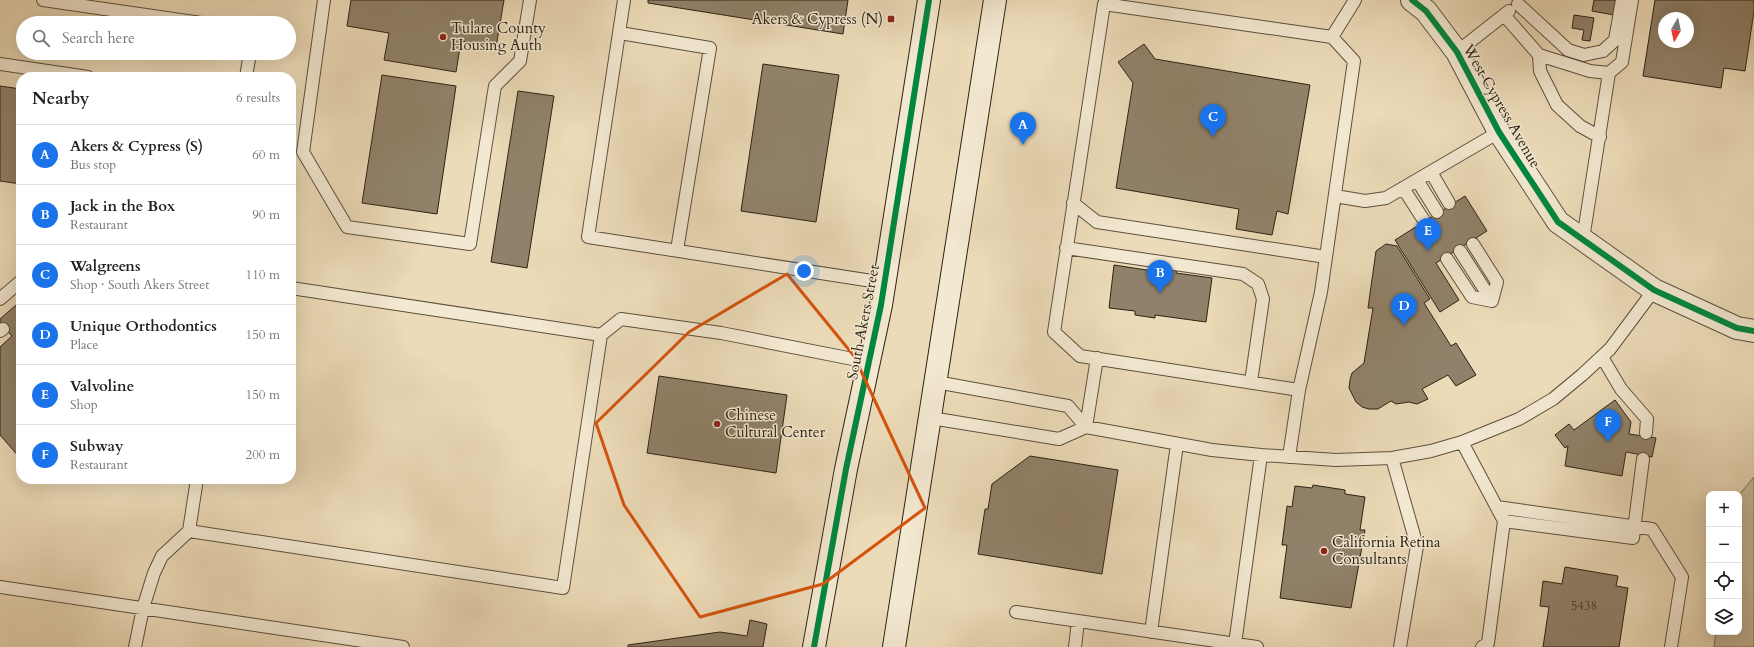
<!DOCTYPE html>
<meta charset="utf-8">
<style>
body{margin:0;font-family:Cardo,serif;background:#f6f6f6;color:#202124}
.controls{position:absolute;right:12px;bottom:12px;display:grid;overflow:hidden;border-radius:8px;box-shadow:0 4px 16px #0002}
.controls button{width:36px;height:36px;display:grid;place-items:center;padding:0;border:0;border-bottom:1px solid #e0e0e0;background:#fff;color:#202124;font:20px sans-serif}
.compass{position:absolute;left:1658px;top:12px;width:36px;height:36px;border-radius:50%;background:#fff;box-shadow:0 4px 16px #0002;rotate:189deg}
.you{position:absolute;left:804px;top:271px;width:14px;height:14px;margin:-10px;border:3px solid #fff;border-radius:50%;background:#1a73e8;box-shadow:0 0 0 6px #1a73e833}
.badge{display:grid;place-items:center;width:26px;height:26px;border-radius:50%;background:#1a73e8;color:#fff;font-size:13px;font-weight:700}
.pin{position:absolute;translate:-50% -33px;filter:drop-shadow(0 1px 2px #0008)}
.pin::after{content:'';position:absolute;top:21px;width:14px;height:12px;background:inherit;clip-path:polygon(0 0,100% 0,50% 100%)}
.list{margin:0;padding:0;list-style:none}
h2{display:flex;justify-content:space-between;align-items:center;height:52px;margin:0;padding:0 16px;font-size:17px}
h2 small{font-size:13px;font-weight:400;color:#757577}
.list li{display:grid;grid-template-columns:26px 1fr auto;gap:12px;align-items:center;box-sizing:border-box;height:60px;padding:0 16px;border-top:1px solid #e0e0e0}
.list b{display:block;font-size:15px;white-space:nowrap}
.list p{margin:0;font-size:13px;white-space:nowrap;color:#757577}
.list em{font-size:13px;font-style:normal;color:#757577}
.icon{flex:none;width:22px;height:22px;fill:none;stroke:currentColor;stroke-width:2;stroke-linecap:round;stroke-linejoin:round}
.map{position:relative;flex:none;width:1754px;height:647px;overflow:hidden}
.search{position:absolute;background:#fff;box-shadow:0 4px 16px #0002;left:16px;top:16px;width:280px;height:44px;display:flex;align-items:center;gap:10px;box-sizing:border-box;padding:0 14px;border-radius:22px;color:#757577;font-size:15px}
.panel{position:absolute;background:#fff;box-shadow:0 4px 16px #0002;left:16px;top:72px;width:280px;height:412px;border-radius:16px}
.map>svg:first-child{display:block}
.green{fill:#cbbc9c;stroke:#7c6f58}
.building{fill:#90826a;stroke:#2c2215;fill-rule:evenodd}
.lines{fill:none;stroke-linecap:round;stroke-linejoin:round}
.service-casing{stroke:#5c503e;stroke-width:14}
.minor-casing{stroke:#5c503e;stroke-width:24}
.secondary-casing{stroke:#2c2215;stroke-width:24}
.service{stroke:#f3e8d1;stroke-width:12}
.minor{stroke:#f3e8d1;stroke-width:22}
.secondary{stroke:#f3e8d1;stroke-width:22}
.cycleway-casing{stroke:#f3e8d1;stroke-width:8}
.cycleway{stroke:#00873e;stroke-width:6}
.marked{fill:none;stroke:#d5540d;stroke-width:3;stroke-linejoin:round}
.poi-dot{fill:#8f2418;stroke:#f3e8d1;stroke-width:1.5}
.labels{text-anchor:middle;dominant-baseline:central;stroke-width:3;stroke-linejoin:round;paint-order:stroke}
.number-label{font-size:13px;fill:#453a2a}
.poi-label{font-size:15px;fill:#2c2215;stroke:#f3e8d1;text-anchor:start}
.street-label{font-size:15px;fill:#2c2215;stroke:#f3e8d1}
</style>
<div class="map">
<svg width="1754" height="647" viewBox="0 0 1754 647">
<rect width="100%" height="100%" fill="#ecdbb8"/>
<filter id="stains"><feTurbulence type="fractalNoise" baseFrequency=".005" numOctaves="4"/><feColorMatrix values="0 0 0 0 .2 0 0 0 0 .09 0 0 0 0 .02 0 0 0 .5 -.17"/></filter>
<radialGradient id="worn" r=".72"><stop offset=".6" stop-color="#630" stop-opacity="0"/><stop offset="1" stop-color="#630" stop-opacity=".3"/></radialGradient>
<path class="green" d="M1754,477V647H1714L1716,632H1739V495Z"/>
<path class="building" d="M351,0H504L496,47L461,41L456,72L384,60L389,33L347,26Z
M648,0H848L843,34L648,3Z
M1594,0H1617L1614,15L1592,11Z
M1655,0H1754V11L1745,71L1724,68L1721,88L1643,76ZM1664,18H1688V42H1664Z
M1574,15L1594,18L1590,41L1582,40L1584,30L1572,28Z
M1144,44L1155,59L1310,85L1288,214L1277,211L1272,235L1236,229L1239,209L1116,188L1133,83L1118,62Z
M763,64L839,75L816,222L741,211Z
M382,75L456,86L437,214L362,203Z
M0,86L21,89V184L0,181Z
M518,91L554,96L527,268L491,262Z
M1465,196L1487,231L1436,263L1459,300L1440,312L1395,240Z
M1386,244L1397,246L1430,299L1424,303L1451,346L1456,343L1476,375L1456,386L1448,375L1422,389L1428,399L1417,404L1409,402L1396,404L1391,401L1378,409H1369L1362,407L1356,402L1349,388L1350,380L1352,373L1364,363L1373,308H1368L1376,251Z
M1114,265L1153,271L1154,265L1177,268L1176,273L1212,278L1206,322L1155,315V318L1135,315V311L1109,308Z
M16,305L21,311V459L0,435V347L12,336L0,323V319Z
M659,376L787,395L776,473L647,453Z
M1615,400L1631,422L1629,434L1656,438L1652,457L1626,452L1622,476L1565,466L1568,446L1565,448L1555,435L1569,424L1574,430Z
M1030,456L1118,470L1102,574L978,554L985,509H988L992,484Z
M1313,485L1345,490V494L1365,497L1360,530H1365L1351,608L1280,598L1287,545H1282L1287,506L1292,507L1295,486L1312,488Z
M1565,567L1618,576L1616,586L1628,588L1619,647H1543L1549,607L1540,606L1543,581L1562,584Z
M750,620L767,624L763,647H628V645L720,632L747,636Z"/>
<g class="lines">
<defs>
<path id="service" d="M43,0L201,23
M324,0L303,152L347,227L470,244L495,86L520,61L530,0
M624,0L588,237L885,283
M1518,4L1568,50L1584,55L1603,51L1615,40L1622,0
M1504,15L1539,55L1590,71L1609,73L1622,62L1632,0
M620,33L710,48L677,250
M1457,52L1509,11
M1539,55L1540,71L1557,105L1580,126L1600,137
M0,64L88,77
M246,77L250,53
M1431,172L1449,203
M1417,180L1437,212
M1403,188L1423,219
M1335,196L1365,201L1386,198L1499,132
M1073,203L1097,222L1326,257
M1583,239L1609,73
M1473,244L1497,282L1492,301
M1066,248L1243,274L1258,284L1263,299L1251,382
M1460,251L1492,301
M1447,259L1472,297L1492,301
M291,288L601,335L621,319L721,333L868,362
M0,299L21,281
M0,331L3,329
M1602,357L1621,389L1647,419L1646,433
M936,382L1068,406L1086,427
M1299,390L1321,292L1354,61L1332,37L1355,0
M931,418L1059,439L1086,427L1212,450L1261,455L1336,460L1392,458L1431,451L1462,442L1519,419L1553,399L1582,375L1610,349L1654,290
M1086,427L1097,358
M1462,442L1504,521L1488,643L1482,647
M1289,457L1299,390L1080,356L1054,332L1104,4L1332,37
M1392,458L1417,546L1400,647
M1497,507L1652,529L1682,577L1671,647
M1504,521L1633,538L1643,459
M189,531L563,588L601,335
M0,587L403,647
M1016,612L1257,647
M1151,632L1177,444
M1235,644L1261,455
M135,647L143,608L154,573L162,556L189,531L197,479
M1075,647L1078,621"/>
<path id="minor" d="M1412,0L1426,11L1457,52L1499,132L1558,222L1654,290L1737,328L1754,331"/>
<path id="secondary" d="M814,647L846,469L881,305L929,0
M894,647L995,0"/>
</defs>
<use href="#service" class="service-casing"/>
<use href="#minor" class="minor-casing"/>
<use href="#secondary" class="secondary-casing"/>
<use href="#service" class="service"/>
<use href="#minor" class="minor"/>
<use href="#secondary" class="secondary"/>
<defs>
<path id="cycleway" d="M1412,0L1426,11L1457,52L1499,132L1558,222L1654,290L1737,328L1754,331
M814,647L846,469L881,305L929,0"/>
</defs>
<use href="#cycleway" class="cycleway-casing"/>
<use href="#cycleway" class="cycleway"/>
</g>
<path class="marked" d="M787,274L854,356L925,508L823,584L700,617L624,505L596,423L689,332Z"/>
<g class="poi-dot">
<rect x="887" y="15" width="8" height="8" rx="2"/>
<circle cx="443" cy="37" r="4"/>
<circle cx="717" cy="424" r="4"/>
<circle cx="1324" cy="551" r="4"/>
</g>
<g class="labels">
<g class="number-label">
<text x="1584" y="606">5438</text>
</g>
<g class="poi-label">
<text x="883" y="19" text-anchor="end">Akers &amp; Cypress (N)</text>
<text x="451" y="28">Tulare County<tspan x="451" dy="17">Housing Auth</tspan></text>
<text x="725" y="415">Chinese<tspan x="725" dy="17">Cultural Center</tspan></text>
<text x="1332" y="542">California Retina<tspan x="1332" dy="17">Consultants</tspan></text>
</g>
<g class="street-label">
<text transform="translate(1502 106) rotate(60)">West Cypress Avenue</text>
<text transform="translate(863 322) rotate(-79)">South Akers Street</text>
</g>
</g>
<rect width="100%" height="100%" filter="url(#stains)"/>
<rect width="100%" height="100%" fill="url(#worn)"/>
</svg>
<div class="controls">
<button>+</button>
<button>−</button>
<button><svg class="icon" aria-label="locate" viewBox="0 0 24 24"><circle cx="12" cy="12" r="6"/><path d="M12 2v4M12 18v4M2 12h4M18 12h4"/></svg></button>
<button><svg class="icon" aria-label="layers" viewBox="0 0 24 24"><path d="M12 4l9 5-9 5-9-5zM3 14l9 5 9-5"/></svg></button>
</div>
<svg class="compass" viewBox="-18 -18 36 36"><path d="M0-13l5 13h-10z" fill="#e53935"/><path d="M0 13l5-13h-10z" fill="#757577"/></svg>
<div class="you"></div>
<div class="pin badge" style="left:1023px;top:145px">A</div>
<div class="pin badge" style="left:1160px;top:293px">B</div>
<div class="pin badge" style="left:1213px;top:137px">C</div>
<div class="pin badge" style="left:1404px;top:326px">D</div>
<div class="pin badge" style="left:1428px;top:251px">E</div>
<div class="pin badge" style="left:1608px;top:442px">F</div>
<div class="search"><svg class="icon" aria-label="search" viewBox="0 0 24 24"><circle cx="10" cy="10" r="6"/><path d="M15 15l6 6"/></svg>Search here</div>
<section class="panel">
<h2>Nearby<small>6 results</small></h2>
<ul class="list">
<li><span class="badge">A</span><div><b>Akers &amp; Cypress (S)</b><p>Bus stop</p></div><em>60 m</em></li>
<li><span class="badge">B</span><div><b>Jack in the Box</b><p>Restaurant</p></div><em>90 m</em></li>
<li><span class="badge">C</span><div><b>Walgreens</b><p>Shop · South Akers Street</p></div><em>110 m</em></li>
<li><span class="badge">D</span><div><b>Unique Orthodontics</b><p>Place</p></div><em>150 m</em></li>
<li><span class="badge">E</span><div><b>Valvoline</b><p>Shop</p></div><em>150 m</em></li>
<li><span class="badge">F</span><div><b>Subway</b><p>Restaurant</p></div><em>200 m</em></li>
</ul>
</section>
</div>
